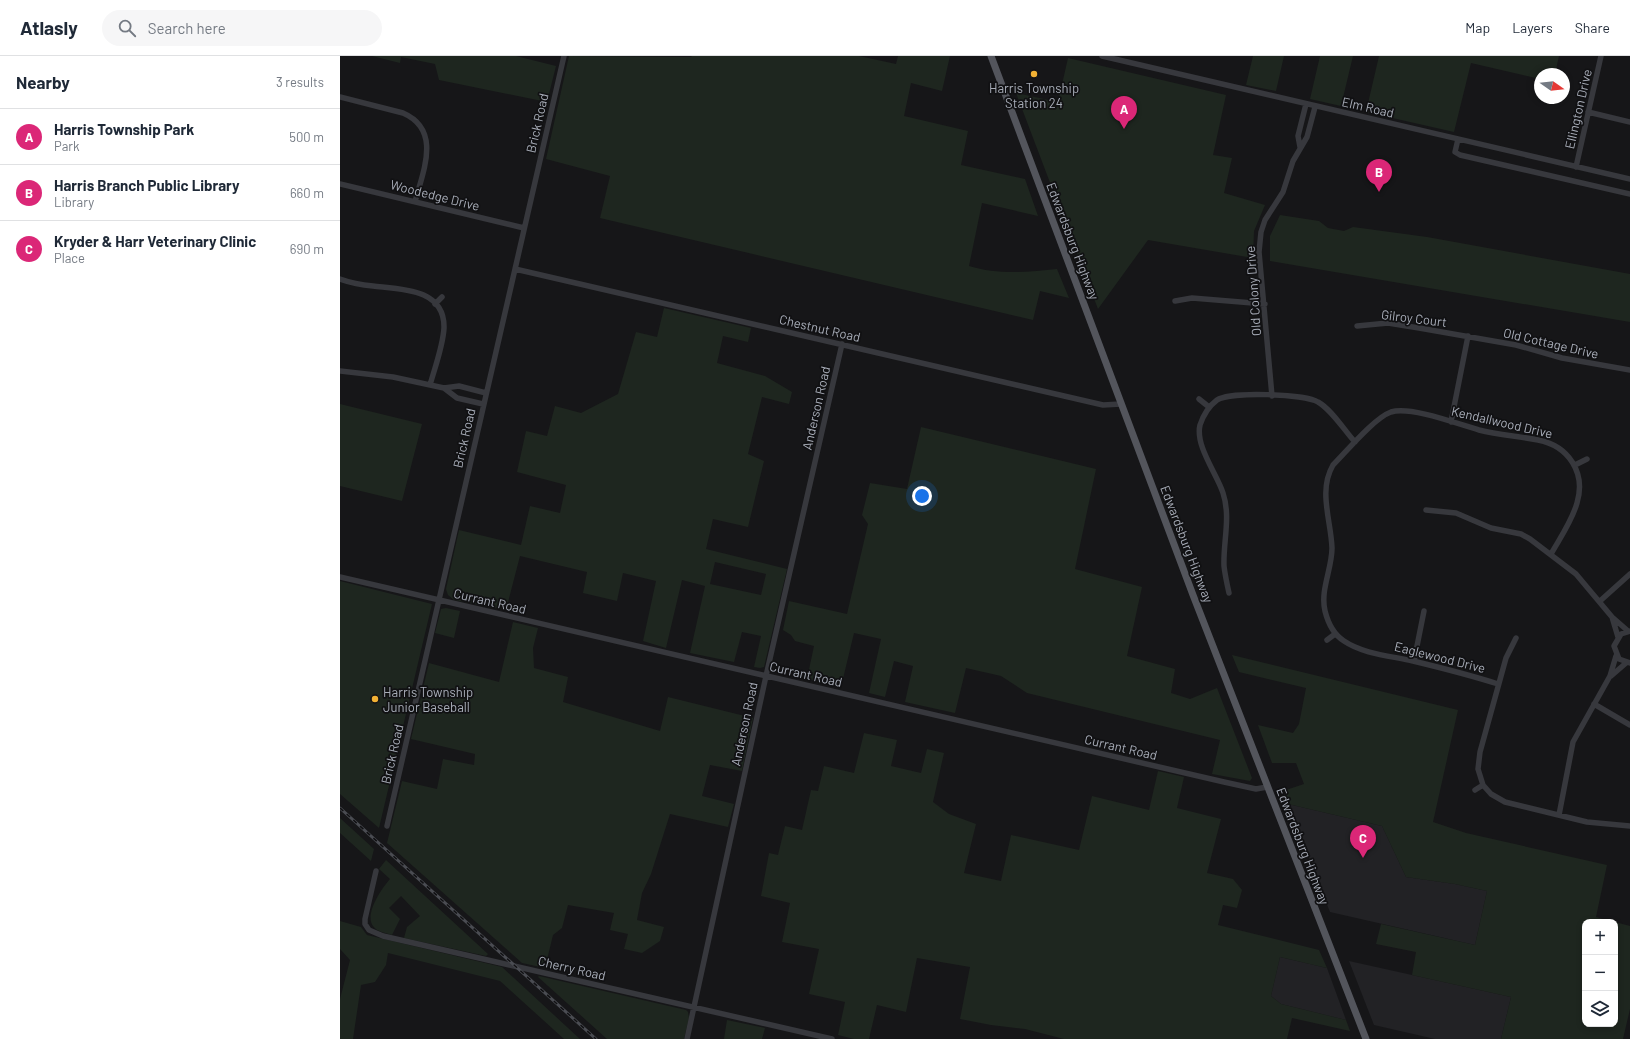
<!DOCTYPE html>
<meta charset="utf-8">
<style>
body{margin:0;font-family:Barlow,sans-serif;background:#f6f6f7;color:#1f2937}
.controls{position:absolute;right:12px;bottom:12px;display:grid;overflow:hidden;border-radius:8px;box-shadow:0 2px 6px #0003}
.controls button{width:36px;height:36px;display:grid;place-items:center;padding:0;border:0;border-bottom:1px solid #e0e1e3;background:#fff;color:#1f2937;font:20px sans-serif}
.compass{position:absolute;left:1194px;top:12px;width:36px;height:36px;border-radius:50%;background:#fff;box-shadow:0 2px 6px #0003;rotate:104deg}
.you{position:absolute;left:582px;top:440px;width:14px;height:14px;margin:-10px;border:3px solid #fff;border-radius:50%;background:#1a73e8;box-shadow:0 0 0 6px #1a73e833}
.badge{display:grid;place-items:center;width:26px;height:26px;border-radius:50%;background:#db2777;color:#fff;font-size:13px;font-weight:700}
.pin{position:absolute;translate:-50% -33px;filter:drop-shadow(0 1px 2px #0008)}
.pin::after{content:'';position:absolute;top:21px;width:14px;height:12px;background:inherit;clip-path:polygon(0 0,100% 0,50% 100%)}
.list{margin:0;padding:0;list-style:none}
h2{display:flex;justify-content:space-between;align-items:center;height:52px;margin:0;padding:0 16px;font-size:17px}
h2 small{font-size:13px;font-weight:400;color:#747a83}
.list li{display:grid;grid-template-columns:26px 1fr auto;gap:12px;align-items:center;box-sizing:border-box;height:56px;padding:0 16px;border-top:1px solid #e0e1e3}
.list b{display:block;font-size:15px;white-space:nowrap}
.list p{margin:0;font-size:13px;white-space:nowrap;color:#747a83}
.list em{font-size:13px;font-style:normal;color:#747a83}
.icon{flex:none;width:22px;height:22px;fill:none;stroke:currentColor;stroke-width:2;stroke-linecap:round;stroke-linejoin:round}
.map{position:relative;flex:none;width:1290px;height:983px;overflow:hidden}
header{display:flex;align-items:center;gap:24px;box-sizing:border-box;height:56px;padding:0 20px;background:#fff;border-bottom:1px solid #e0e1e3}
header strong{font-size:19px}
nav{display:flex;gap:22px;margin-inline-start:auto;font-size:14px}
.search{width:280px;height:36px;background:#f6f6f7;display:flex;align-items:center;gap:10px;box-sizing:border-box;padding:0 14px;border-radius:22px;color:#747a83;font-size:15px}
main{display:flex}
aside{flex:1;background:#fff}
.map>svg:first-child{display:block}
.built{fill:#222225}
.green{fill:#1e261f;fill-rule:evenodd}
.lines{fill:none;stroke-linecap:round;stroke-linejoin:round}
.minor{stroke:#37383d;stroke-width:5.5}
.major{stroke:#53555c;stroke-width:7}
.rail-casing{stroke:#4a4c52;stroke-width:3}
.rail{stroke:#111113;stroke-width:1.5;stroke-dasharray:4.5;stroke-linecap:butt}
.poi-dot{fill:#f2b134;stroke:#111113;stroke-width:1.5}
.labels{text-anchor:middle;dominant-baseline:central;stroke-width:3.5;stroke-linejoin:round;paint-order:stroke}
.poi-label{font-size:13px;fill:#a8adb8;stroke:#111113}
.street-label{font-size:13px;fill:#a8adb8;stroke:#111113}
</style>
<header>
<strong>Atlasly</strong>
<div class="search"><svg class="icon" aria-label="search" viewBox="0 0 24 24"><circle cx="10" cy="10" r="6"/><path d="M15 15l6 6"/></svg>Search here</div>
<nav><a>Map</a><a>Layers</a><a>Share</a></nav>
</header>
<main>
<aside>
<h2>Nearby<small>3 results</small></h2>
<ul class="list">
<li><span class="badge">A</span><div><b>Harris Township Park</b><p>Park</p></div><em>500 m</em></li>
<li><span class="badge">B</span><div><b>Harris Branch Public Library</b><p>Library</p></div><em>660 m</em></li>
<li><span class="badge">C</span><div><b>Kryder &amp; Harr Veterinary Clinic</b><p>Place</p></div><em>690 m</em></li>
</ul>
</aside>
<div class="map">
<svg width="1290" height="983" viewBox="0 0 1290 983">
<rect width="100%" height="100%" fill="#161618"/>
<path class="built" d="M948,748L1042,770L1066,821L1115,828L1147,835L1135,889L990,856Z
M940,901L987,912L1006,964L941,948L931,940Z
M1009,905L1171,941L1161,983H1095L1034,969Z"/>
<path class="green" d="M32,0H176L216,10L207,46L99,24L95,8L61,1L60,7Z
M229,0L351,1L352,0H519L556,8L558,0H610L602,35L571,27L564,60L628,75L621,109L685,123L698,160L642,147L629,210C658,219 688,216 717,213L729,242L700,235L693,264L260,162L270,120L206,103Z
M913,0H944L936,35L906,29Z
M980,0H1013L1001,50L970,43Z
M1039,0H1219L1215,18H1200V23L1131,7L1114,76L1026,56Z
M728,2L886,39L873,99L892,102L884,137L925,149L914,175L913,202L808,184L758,253L676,37L718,46Z
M940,159L979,165L988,172L1004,175L1013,171L1087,181L1290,218V266L930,205V180Z
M324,252L411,272L408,286L383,280L377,307L425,320L452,336L449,348L422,341L408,398L424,405L408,471L373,463L366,493L447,513L424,611L420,612L414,611L421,580L402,576L394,606L350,597L365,530L342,524L326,592L303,585L316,525L283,517L277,545L243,537L247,516L180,500L166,554L114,544L108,539L106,533L119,474L181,489L190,450L220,457L226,429L177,416L186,375L207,380L215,350L241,357L278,338L296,276L317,281ZM375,506L426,518L421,539L370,528Z
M0,348L82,368L62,445L0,430Z
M581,371L756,413L735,513L802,531L787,600L835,613L831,637L850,643L877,632L912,722L910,725L872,718L880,684L687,637L661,620L626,612L615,657L565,646L573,610L554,605L545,641L529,637L541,583L514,577L501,631L467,623L474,590L455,585L451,579L443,574L449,545L507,558L528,468L522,459L530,427L567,433Z
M0,525L92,548L39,772L0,738Z
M106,552L120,555L114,582L95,577L101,553Z
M173,566L198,572L193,592L194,612L228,621L223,646L320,675L328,641L413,662L402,715L370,709L362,740L394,748L388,771L330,758L311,818L302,837L297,864L324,871L320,885L302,897L284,893L288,878L270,874L274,857L228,849L222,872L213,879L205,912L182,907L47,787L62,725L97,733L103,703L134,709L135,698L71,683L89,607L159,626Z
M892,599L1118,654L1093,766L1126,777L1267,809L1256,861L1274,866H1245V968H1275V866L1290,870V953L1283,983H1161L1171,941L1072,919L1076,896L1036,888L1041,868L1135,889L1147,835L1115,828L1066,821L1042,770L948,748L943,735L964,728L956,707H932L918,669L953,677L959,668L966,632L899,616Z
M524,677L557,684L551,710L581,717L587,693L604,697L593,746L609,758L636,768L624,817L661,825L671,779L739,794L752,740L809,754L818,715L844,721L837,752L881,763L867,817L893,823L902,834L897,852L883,849L878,869L979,894L987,912L940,901L931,940L941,948L1006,964L1010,975L952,962L947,983H724L685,973L651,969L620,963L630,911L577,902L566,956L537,949L529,983H514L498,979L505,946L469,938L479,893L442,886L450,847L421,840L429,797L438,799L445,770L462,774L471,734L478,735L484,710L514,717Z
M0,762L34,793L31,805L0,777Z
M46,804L148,898L146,900L64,882L67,871L80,860L61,840L49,852L60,863L52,879C46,877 37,876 33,870C24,858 42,832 50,823L39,813Z
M0,865L21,871L27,879L162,911L240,983H224L160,925L48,897L46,909L35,926L21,929L13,983H0V943L10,904L0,893Z
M199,920L346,954L348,956L349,962L344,983H267L198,921Z
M387,964L425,972L422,983H384Z"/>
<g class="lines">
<path class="minor" d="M762,0L1290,123
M0,41L63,57C102,74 83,115 75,146
M1248,56L1290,66
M1118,83L1115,96L1120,99L1290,138
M960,91L958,80L966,48
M1236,111L1261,0
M0,128L184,172
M175,213L763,349L781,348
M0,223C11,227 22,229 33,230C60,233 105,232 104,272C103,290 95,311 90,329
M835,245L852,242L925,248
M95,248L102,241
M1017,270L1048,267L1079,272L1176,289L1222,302L1290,314
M0,315L53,321L104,332L119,330L146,337
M104,332L117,342L143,348
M932,340L919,196L921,176L925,164L943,136L953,105L967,81L975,51
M859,343L869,351
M1111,366L1128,280
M1235,409L1247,403
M1086,454L1116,457L1151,472L1181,478L1190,483L1236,518L1272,561L1288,575
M0,521L884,726L916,733L927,731
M889,537C887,528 885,519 884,510C883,486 891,461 883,437C877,418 855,390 860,369C863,360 869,350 877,344C890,335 965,338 978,346C992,354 1004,374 1015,386
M1260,545L1290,518
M1272,561L1278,581
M1290,575L1281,578L1274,590L1279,603L1290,607
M1176,582L1166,602L1140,696L1138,713L1143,729L1151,738L1165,746L1247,766L1290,770
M987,584L995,578
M1074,605L1084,555
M1271,620L1286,607
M1158,628C1130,619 1102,612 1073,605C1051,600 1023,598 1004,585C993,578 988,567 985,555C980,534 992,513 992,492C991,464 978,435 993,409C1006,396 1034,362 1051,356C1071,350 1118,368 1139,374C1159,379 1178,380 1198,384C1229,390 1246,417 1237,447C1232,465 1220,482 1211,498
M1254,648L1290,669
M1135,734L1143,729
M1219,759L1233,686L1270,620L1276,600
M47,770L224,0
M36,815L25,863V868L29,874L43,880L492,983
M347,983L426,620L502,288"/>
<path class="major" d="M651,0L853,539L1026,983"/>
<defs>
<path id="rail" d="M0,752L256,983"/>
</defs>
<use href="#rail" class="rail-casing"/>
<use href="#rail" class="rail"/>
</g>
<g class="poi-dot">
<circle cx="694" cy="18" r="4"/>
<circle cx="35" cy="643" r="4"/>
</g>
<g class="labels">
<g class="poi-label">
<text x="694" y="32">Harris Township<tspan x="694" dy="15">Station 24</tspan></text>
<text x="43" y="636" text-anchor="start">Harris Township<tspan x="43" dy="15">Junior Baseball</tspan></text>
</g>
<g class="street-label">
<text transform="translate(1028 51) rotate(13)">Elm Road</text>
<text transform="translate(1238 53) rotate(-77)">Ellington Drive</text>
<text transform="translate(197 67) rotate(-77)">Brick Road</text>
<text transform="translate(95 139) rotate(14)">Woodedge Drive</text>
<text transform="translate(733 185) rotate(69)">Edwardsburg Highway</text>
<text transform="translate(913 235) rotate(-94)">Old Colony Drive</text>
<text transform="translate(1074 262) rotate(7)">Gilroy Court</text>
<text transform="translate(480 272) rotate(13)">Chestnut Road</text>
<text transform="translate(1211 287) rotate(13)">Old Cottage Drive</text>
<text transform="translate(476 352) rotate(-77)">Anderson Road</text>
<text transform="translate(1162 366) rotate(13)">Kendallwood Drive</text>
<text transform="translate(124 382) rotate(-77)">Brick Road</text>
<text transform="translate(847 488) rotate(69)">Edwardsburg Highway</text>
<text transform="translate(150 545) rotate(13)">Currant Road</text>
<text transform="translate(1100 601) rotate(14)">Eaglewood Drive</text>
<text transform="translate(466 618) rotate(13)">Currant Road</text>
<text transform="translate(404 668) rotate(-78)">Anderson Road</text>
<text transform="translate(781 691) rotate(13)">Currant Road</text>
<text transform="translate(52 698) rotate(-77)">Brick Road</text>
<text transform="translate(963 790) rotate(69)">Edwardsburg Highway</text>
<text transform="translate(232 912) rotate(13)">Cherry Road</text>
</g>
</g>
</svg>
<div class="controls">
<button>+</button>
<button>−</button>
<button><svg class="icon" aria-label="layers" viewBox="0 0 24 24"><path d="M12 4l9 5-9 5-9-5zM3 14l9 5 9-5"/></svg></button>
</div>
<svg class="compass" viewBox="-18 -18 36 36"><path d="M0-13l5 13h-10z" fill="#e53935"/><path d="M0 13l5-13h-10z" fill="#747a83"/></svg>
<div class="you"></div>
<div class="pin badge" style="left:784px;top:73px">A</div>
<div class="pin badge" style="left:1039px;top:136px">B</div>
<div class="pin badge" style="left:1023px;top:802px">C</div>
</div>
</main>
